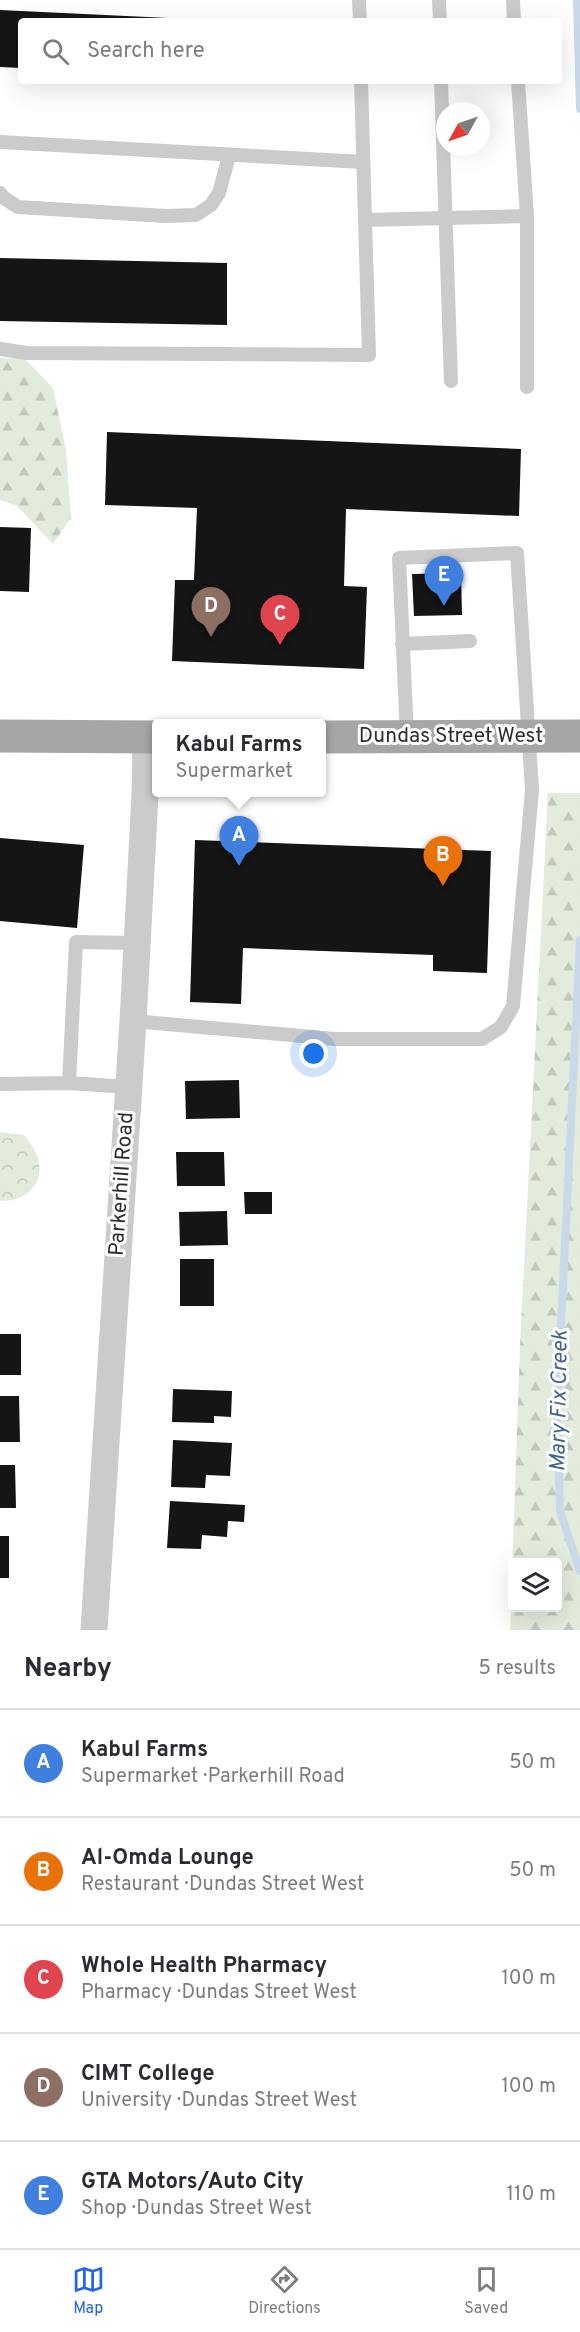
<!DOCTYPE html>
<meta charset="utf-8">
<style>
body{margin:0;font-family:Overpass,sans-serif;background:#f2f2f3;color:#2b2b33}
.controls{position:absolute;right:18px;bottom:18px;display:grid;overflow:hidden;border-radius:6px;box-shadow:0 6px 24px #0002}
.controls button{width:54px;height:54px;display:grid;place-items:center;padding:0;border:0;border-bottom:2px solid #e1e1e2;background:#fff;color:#2b2b33;font:30px sans-serif}
.compass{position:absolute;left:436px;top:102px;width:54px;height:54px;border-radius:50%;background:#fff;box-shadow:0 6px 24px #0002;rotate:230deg}
.you{position:absolute;left:314px;top:1054px;width:21px;height:21px;margin:-15px;border:4px solid #fff;border-radius:50%;background:#1a73e8;box-shadow:0 0 0 9px #1a73e833}
.badge{display:grid;place-items:center;width:39px;height:39px;border-radius:50%;background:#2563eb;color:#fff;font-size:20px;font-weight:700}
.pin{position:absolute;translate:-50% -50px;filter:drop-shadow(0 2px 3px #0008)}
.pin::after{content:'';position:absolute;top:32px;width:21px;height:18px;background:inherit;clip-path:polygon(0 0,100% 0,50% 100%)}
.popup{position:absolute;left:152px;top:719px;width:174px;height:78px;box-sizing:border-box;display:grid;place-content:center;border-radius:6px;background:#fff;filter:drop-shadow(0 2px 4px #0005);font-size:20px;white-space:nowrap;color:#7c7c81}
.popup b{font-size:22px;color:#2b2b33}
.popup::after{content:'';position:absolute;left:50%;top:100%;margin-left:-12px;border:12px solid transparent;border-top-color:#fff}
.list{margin:0;padding:0;list-style:none}
h2{display:flex;justify-content:space-between;align-items:center;height:78px;margin:0;padding:0 24px;font-size:26px}
h2 small{font-size:20px;font-weight:400;color:#7c7c81}
.list li{display:grid;grid-template-columns:39px 1fr auto;gap:18px;align-items:center;box-sizing:border-box;height:108px;padding:0 24px;border-top:2px solid #e1e1e2}
.list b{display:block;font-size:22px;white-space:nowrap}
.list p{margin:0;font-size:20px;white-space:nowrap;color:#7c7c81}
.list em{font-size:20px;font-style:normal;color:#7c7c81}
.icon{flex:none;width:33px;height:33px;fill:none;stroke:currentColor;stroke-width:2;stroke-linecap:round;stroke-linejoin:round}
.map{position:relative;flex:none;width:580px;height:1630px;overflow:hidden}
.search{position:absolute;background:#fff;box-shadow:0 6px 24px #0002;left:18px;right:18px;top:18px;height:66px;display:flex;align-items:center;gap:15px;box-sizing:border-box;padding:0 21px;border-radius:6px;color:#7c7c81;font-size:22px}
.sheet{height:618px;background:#fff}
nav{display:flex;justify-content:space-around;align-items:center;box-sizing:border-box;height:84px;border-top:2px solid #e1e1e2;background:#fff;font-size:16px;color:#7c7c81}
nav a{display:grid;justify-items:center;gap:3px}
nav .on{color:#2563eb}
.map>svg:first-child{display:block}
.forest{fill:url(#forest-firs);fill-rule:evenodd}
.park{fill:url(#park-crowns)}
.lines{fill:none;stroke-linecap:round;stroke-linejoin:round}
.stream{stroke:#c9d9ea;stroke-width:8}
.building{fill:#151515}
.service{stroke:#cbcbcb;stroke-width:14}
.minor{stroke:#cbcbcb;stroke-width:27}
.primary{stroke:#a6a6a6;stroke-width:33}
.labels{text-anchor:middle;dominant-baseline:central;stroke-width:6;stroke-linejoin:round;paint-order:stroke}
.street-label{font-size:21px;fill:#2e2e2e;stroke:#fff}
.water-label{font-size:22px;font-style:italic;fill:#3f658e;stroke:#fff}
</style>
<div class="map">
<svg width="580" height="1630" viewBox="0 0 580 1630">
<defs>
<pattern id="forest-firs" width="22" height="20" patternUnits="userSpaceOnUse" patternTransform="scale(1.5)"><rect width="22" height="20" fill="#e2ebdc"/><path d="M5 1l3.5 6h-7zM16 11l3.5 6h-7z" fill="#c2cabd"/></pattern>
<pattern id="park-crowns" width="20" height="18" patternUnits="userSpaceOnUse" patternTransform="scale(1.5)"><rect width="20" height="18" fill="#e2ebdc"/><path d="M2 6a3 3 0 1 1 6 0M12 15a3 3 0 1 1 6 0" fill="none" stroke="#c2cabd"/></pattern>
</defs>
<rect width="100%" height="100%" fill="#fff"/>
<path class="forest" d="M0,358H24L53,388L66,450L71,518L53,544L17,506L0,500Z
M548,793H580V1630H510L520,1345ZM512,1562H558V1608H512Z"/>
<path class="park" d="M0,1132L24,1135C28,1140 32,1145 35,1151C49,1179 29,1202 0,1201Z"/>
<g class="lines">
<path class="stream" d="M577,0L580,109
M580,940L557,1405L560,1511L580,1571"/>
</g>
<path class="building" d="M0,10L189,19V21H21V68L0,67Z
M0,258L227,263V325L0,321Z
M107,432L521,449L519,516L346,509L344,586L367,587L364,669L172,661L175,580H194L197,508L105,505Z
M0,527L31,528L29,592L0,591Z
M461,573L462,615L414,616L412,574Z
M0,838L84,845L77,928L0,921Z
M195,840L491,851L487,973L433,971V955L243,948L241,1004L190,1002Z
M239,1080L240,1118L186,1119L185,1081Z
M176,1152H224L225,1186H177Z
M244,1192H272V1214H245Z
M227,1211L228,1245L180,1246L179,1212Z
M180,1259H214V1306H180Z
M0,1334H21V1375H0Z
M173,1389L232,1391L231,1417L214,1416V1423L172,1422Z
M0,1396H19L20,1442H0Z
M173,1440L232,1443L230,1476L206,1475L205,1488L171,1487Z
M0,1465H15L16,1508H0Z
M170,1501L245,1505L244,1522L228,1521L227,1537L202,1535L201,1549L167,1548Z
M0,1536H9V1578H0Z"/>
<g class="lines">
<path class="service" d="M359,0L360,21
M439,0L440,21
M513,0L514,21
M441,81L451,381
M518,81L527,216V387
M0,142L363,162
M0,193L4,198L18,207L166,216L196,215L211,205L219,193L229,156
M366,220L527,216
M0,349L27,353L369,355L361,81
M402,644L470,641
M133,1021L335,1039H482L501,1027L513,1006L532,790L517,553L399,558L407,736
M69,1083L76,942L138,943
M0,1084L69,1083L129,1087"/>
<path class="minor" d="M94,1630L133,1021L145,795L146,737"/>
<path class="primary" d="M0,736L156,737
M322,737L580,736"/>
</g>
<g class="labels">
<g class="street-label">
<text x="451" y="736">Dundas Street West</text>
<text transform="translate(122 1184) rotate(-86)">Parkerhill Road</text>
</g>
<g class="water-label">
<text transform="translate(560 1401) rotate(-89)">Mary Fix Creek</text>
</g>
</g>
</svg>
<div class="controls">
<button><svg class="icon" aria-label="layers" viewBox="0 0 24 24"><path d="M12 4l9 5-9 5-9-5zM3 14l9 5 9-5"/></svg></button>
</div>
<svg class="compass" viewBox="-18 -18 36 36"><path d="M0-13l5 13h-10z" fill="#e53935"/><path d="M0 13l5-13h-10z" fill="#7c7c81"/></svg>
<div class="you"></div>
<div class="pin badge" style="left:239px;top:866px;background:#3f7fe0">A</div>
<div class="popup"><b>Kabul Farms</b>Supermarket</div>
<div class="pin badge" style="left:443px;top:886px;background:#e8710a">B</div>
<div class="pin badge" style="left:280px;top:645px;background:#e0444e">C</div>
<div class="pin badge" style="left:211px;top:637px;background:#8d6e63">D</div>
<div class="pin badge" style="left:444px;top:606px;background:#3f7fe0">E</div>
<div class="search"><svg class="icon" aria-label="search" viewBox="0 0 24 24"><circle cx="10" cy="10" r="6"/><path d="M15 15l6 6"/></svg>Search here</div>
</div>
<section class="sheet">
<h2>Nearby<small>5 results</small></h2>
<ul class="list">
<li><span class="badge" style="background:#3f7fe0">A</span><div><b>Kabul Farms</b><p>Supermarket · Parkerhill Road</p></div><em>50 m</em></li>
<li><span class="badge" style="background:#e8710a">B</span><div><b>Al-Omda Lounge</b><p>Restaurant · Dundas Street West</p></div><em>50 m</em></li>
<li><span class="badge" style="background:#e0444e">C</span><div><b>Whole Health Pharmacy</b><p>Pharmacy · Dundas Street West</p></div><em>100 m</em></li>
<li><span class="badge" style="background:#8d6e63">D</span><div><b>CIMT College</b><p>University · Dundas Street West</p></div><em>100 m</em></li>
<li><span class="badge" style="background:#3f7fe0">E</span><div><b>GTA Motors/Auto City</b><p>Shop · Dundas Street West</p></div><em>110 m</em></li>
</ul>
</section>
<nav>
<a class="on"><svg class="icon" aria-label="map" viewBox="0 0 24 24"><path d="M3 6l6-2 6 2 6-2v14l-6 2-6-2-6 2zM9 4v14M15 6v14"/></svg>Map</a>
<a><svg class="icon" aria-label="directions" viewBox="0 0 24 24"><path d="M12 3l9 9-9 9-9-9zM9 14v-3h6M13 9l2 2-2 2"/></svg>Directions</a>
<a><svg class="icon" aria-label="saved" viewBox="0 0 24 24"><path d="M7 4h10v16l-5-4-5 4z"/></svg>Saved</a>
</nav>
